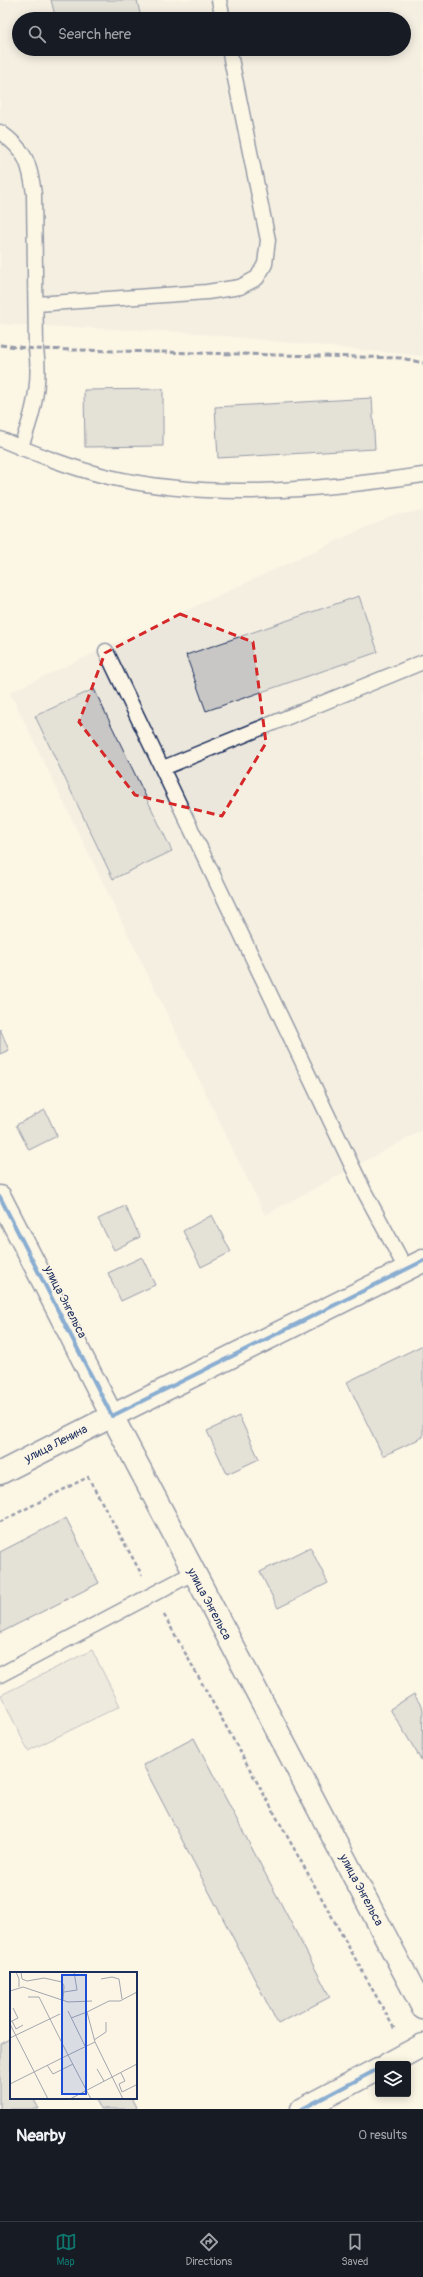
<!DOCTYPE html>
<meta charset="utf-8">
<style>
body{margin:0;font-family:Pangolin,sans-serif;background:#242831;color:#f1f3f6}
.controls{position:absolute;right:12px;bottom:12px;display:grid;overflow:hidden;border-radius:4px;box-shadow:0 2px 10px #0003}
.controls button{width:36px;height:36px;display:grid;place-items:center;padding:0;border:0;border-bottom:1px solid #363941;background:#171b24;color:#f1f3f6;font:20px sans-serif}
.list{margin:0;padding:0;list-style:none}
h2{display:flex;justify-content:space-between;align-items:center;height:52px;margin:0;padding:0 16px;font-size:17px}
h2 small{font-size:13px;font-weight:400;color:#9ea1a6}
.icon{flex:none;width:22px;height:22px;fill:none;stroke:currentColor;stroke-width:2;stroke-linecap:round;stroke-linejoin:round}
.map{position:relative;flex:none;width:423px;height:2109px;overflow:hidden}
.search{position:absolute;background:#171b24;box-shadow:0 2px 10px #0003;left:12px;right:12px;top:12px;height:44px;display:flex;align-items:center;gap:10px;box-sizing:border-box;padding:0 14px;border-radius:22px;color:#9ea1a6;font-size:15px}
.sheet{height:112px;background:#171b24}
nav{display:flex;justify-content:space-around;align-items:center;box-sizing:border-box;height:56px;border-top:1px solid #363941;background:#171b24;font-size:11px;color:#9ea1a6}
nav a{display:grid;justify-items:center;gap:2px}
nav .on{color:#0f766e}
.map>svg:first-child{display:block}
.built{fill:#ece7dc;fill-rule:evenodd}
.green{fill:#dfdbd4;stroke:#7d8599}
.building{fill:#c8c7c6;stroke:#1b2f5e}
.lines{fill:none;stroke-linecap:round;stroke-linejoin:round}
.service-casing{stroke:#1b2f5e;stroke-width:17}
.minor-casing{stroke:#1b2f5e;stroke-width:25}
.primary-casing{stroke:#1b2f5e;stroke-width:25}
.path{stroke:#1b2f5e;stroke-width:2.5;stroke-dasharray:4 3;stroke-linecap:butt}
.service{stroke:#fcf5e5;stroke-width:14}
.minor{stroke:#fcf5e5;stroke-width:22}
.primary{stroke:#fcf5e5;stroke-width:22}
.rail{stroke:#1b2f5e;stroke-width:3;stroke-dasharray:6 3;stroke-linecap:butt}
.cycleway-casing{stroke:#fcf5e5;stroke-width:6}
.cycleway{stroke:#0057b8;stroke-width:4}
.marked{fill:none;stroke:#d62828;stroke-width:3;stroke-dasharray:8 5;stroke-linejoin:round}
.labels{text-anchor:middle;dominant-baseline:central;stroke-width:3;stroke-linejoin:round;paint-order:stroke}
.street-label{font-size:12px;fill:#1b2f5e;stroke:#fcf5e5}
.inset-road{fill:none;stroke:#a2a6af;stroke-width:1}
.view{fill:#1d4ed8;fill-opacity:0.15;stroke:#1d4ed8;stroke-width:2}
.inset-edge{fill:none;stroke:#1b2f5e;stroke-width:2}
</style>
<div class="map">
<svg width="423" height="2109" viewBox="0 0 423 2109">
<rect width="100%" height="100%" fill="#fcf5e5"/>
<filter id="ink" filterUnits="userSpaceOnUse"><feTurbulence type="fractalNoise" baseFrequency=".025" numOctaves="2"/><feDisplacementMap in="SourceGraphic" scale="8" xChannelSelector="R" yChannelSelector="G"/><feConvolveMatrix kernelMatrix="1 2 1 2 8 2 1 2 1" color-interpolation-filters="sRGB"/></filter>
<g filter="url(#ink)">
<path class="built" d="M0,0H423V356L185,332L0,324ZM19,19H404V49H19Z
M423,511V1130L265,1215L10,692L393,515Z"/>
<path class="green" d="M92,1650L120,1706L28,1751L1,1695Z"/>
<path class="building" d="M51,0H137L141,18L56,19Z
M163,389V446L85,447L84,390Z
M372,398L375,449L218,458L215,407Z
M359,596L378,652L206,711L186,655Z
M94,689L172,851L113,879L35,716Z
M0,1029L9,1050L0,1054Z
M45,1110L57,1136L29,1150L16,1125Z
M125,1206L140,1237L114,1250L98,1219Z
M212,1215L231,1252L201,1267L183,1231Z
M142,1257L155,1285L121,1301L108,1273Z
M423,1345V1437L383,1456L347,1382Z
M239,1416L259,1459L227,1474L207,1431Z
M66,1518L99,1583L0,1633V1552Z
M310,1547L328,1583L278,1608L260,1572Z
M414,1694L423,1709L422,1761L390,1709Z
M194,1738L330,1997L278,2024L143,1765Z
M11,2038V2098H33L39,2109H0V2044Z
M95,2098H131L137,2109H101Z"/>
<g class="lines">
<defs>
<path id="service" d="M219,0L223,19
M0,132C26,150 30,164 34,194L36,349C41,382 33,417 20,448
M37,304L207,292L240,287L257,278L265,264L268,240L229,49
M0,439C36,454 71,468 109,477C211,501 320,490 423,475
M106,651L364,1191L406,1269
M163,768L423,662
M0,1675L193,1573"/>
<path id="minor" d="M0,1197L112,1416L423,1261
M388,2064L423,2045
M302,2109L378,2069"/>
<path id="primary" d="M0,1473L112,1416L423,2008"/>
</defs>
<use href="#service" class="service-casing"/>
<use href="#minor" class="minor-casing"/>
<use href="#primary" class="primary-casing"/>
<path class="path" d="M0,1522L88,1477L142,1575
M164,1615L395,2030"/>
<use href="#service" class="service"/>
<use href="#minor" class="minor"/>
<use href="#primary" class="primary"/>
<path class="rail" d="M0,345L36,349L401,358L423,363"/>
<defs>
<path id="cycleway" d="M0,1197L112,1416L423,1261
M302,2109L378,2069"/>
</defs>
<use href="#cycleway" class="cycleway-casing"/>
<use href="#cycleway" class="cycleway"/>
</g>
</g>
<path d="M0 0H423V2109H0ZM180,614L253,642L266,743L222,816L135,795L79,722L105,653Z" fill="#fcf5e5" fill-opacity=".55" fill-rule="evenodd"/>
<path class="marked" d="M180,614L253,642L266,743L222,816L135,795L79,722L105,653Z"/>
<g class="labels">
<g class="street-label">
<text transform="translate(65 1302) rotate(63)">улица Энгельса</text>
<text transform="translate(56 1444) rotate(-27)">улица Ленина</text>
<text transform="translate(209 1604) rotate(62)">улица Энгельса</text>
<text transform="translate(361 1890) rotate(62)">улица Энгельса</text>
</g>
</g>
<g transform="translate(10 1972)">
<rect width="127" height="127" fill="#fcf5e5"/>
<path class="inset-road" d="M6,0L9,7V15M11,0L12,7L17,9L34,6L52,10L54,14L53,28M91,7L102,5L109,7L112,27M0,19L13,15L58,30L82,29M54,20L67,18L64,0M18,25H29L58,83L85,70M58,39L75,74M61,46L77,40M2,49L6,57L13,53M0,50L8,46L3,36M0,52L38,127M0,66L50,42M84,68L96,60V50M37,93L43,102L63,92M87,97L94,109M111,101L115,109L109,112L112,120M0,112L58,83L81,127M112,120L126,113M60,127L127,92M113,127L85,70L77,40L99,29H110L127,20"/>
<path class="view" d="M52,3H76V122H52Z"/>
<rect width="127" height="127" class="inset-edge"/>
</g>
</svg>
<div class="controls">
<button><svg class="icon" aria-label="layers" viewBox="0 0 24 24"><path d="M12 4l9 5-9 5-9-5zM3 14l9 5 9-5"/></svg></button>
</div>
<div class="search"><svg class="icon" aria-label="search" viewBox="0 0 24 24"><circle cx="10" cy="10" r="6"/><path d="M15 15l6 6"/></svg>Search here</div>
</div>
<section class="sheet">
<h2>Nearby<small>0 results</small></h2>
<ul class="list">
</ul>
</section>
<nav>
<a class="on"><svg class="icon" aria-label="map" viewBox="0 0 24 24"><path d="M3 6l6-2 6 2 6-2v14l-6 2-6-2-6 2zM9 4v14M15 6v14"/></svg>Map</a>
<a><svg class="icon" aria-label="directions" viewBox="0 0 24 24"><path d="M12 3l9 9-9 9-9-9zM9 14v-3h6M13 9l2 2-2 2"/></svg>Directions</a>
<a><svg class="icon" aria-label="saved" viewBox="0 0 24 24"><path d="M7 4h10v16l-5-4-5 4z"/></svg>Saved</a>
</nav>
